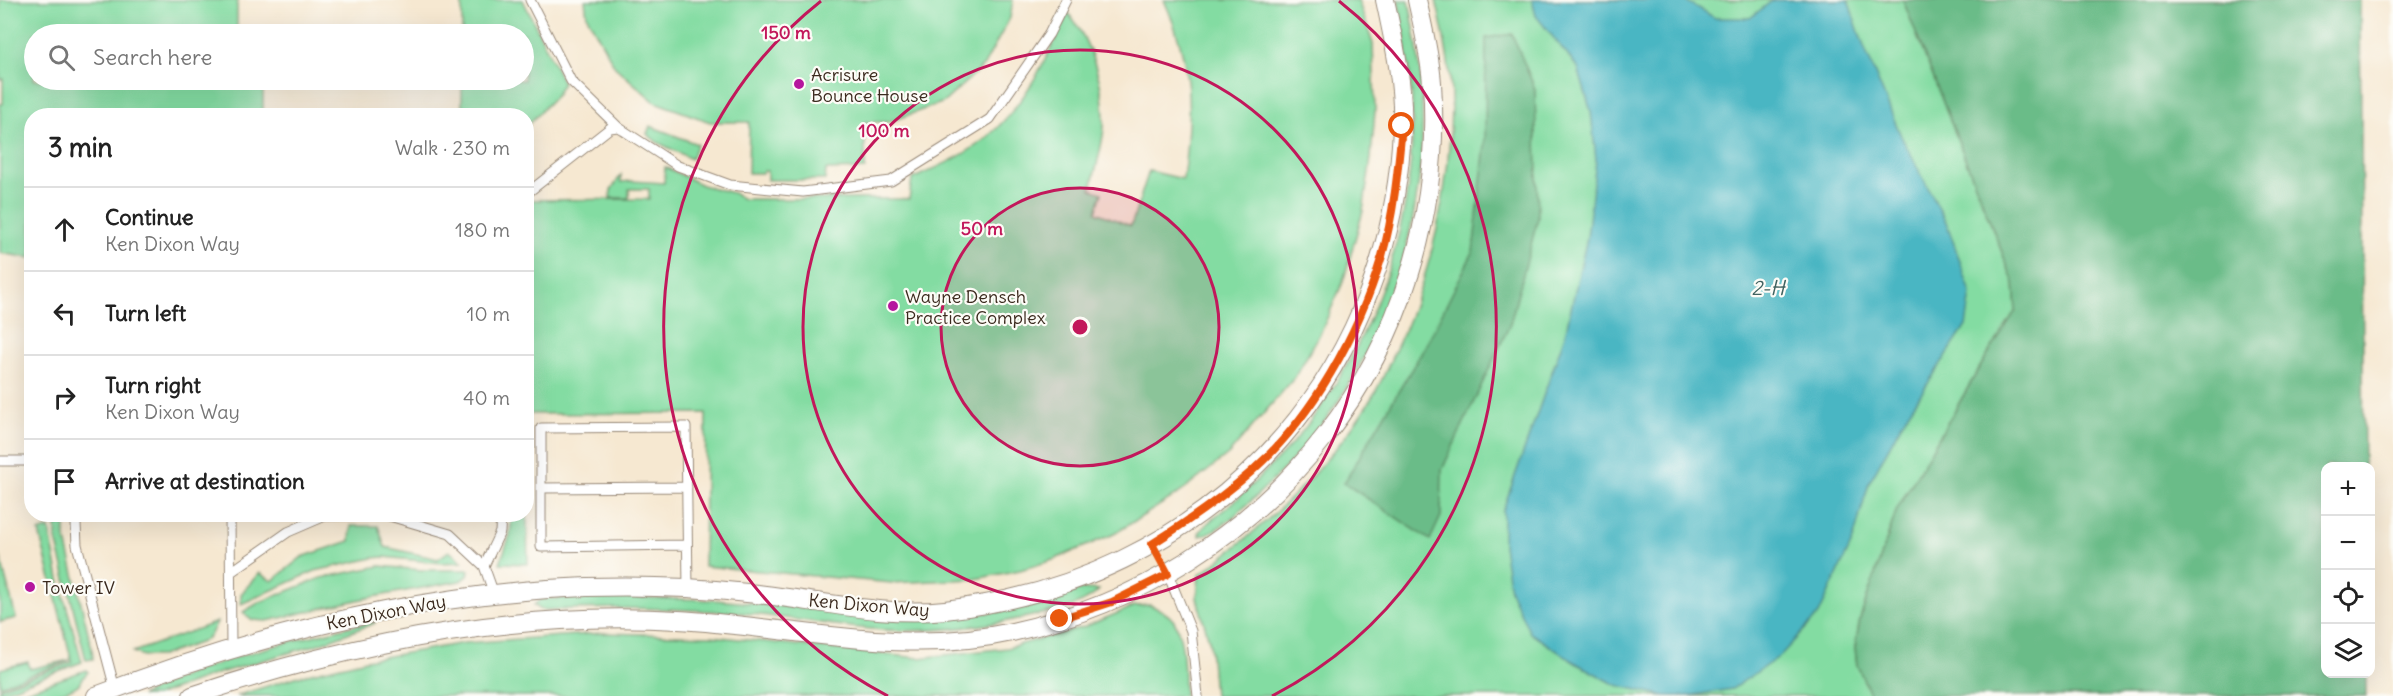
<!DOCTYPE html>
<meta charset="utf-8">
<style>
body{margin:0;font-family:Delius,sans-serif;background:#f2f2f2;color:#222}
.controls{position:absolute;right:18px;bottom:18px;display:grid;overflow:hidden;border-radius:12px;box-shadow:0 6px 24px #0002}
.controls button{width:54px;height:54px;display:grid;place-items:center;padding:0;border:0;border-bottom:2px solid #e0e0e0;background:#fff;color:#222;font:30px sans-serif}
.stop{position:absolute;width:18px;height:18px;margin:-14px;border:4px solid #ea580c;border-radius:50%;background:#fff}
.stop.end{background:#ea580c;border-color:#fff;box-shadow:0 2px 6px #0008}
.list{margin:0;padding:0;list-style:none}
h2{display:flex;justify-content:space-between;align-items:center;height:78px;margin:0;padding:0 24px;font-size:26px}
h2 small{font-size:20px;font-weight:400;color:#767676}
.list li{display:grid;grid-template-columns:39px 1fr auto;gap:18px;align-items:center;box-sizing:border-box;height:84px;padding:0 24px;border-top:2px solid #e0e0e0}
.list b{display:block;font-size:22px;white-space:nowrap}
.list p{margin:0;font-size:20px;white-space:nowrap;color:#767676}
.list em{font-size:20px;font-style:normal;color:#767676}
.icon{flex:none;width:33px;height:33px;fill:none;stroke:currentColor;stroke-width:2;stroke-linecap:round;stroke-linejoin:round}
.map{position:relative;flex:none;width:2393px;height:696px;overflow:hidden}
.search{position:absolute;background:#fff;box-shadow:0 6px 24px #0002;left:24px;top:24px;width:510px;height:66px;display:flex;align-items:center;gap:15px;box-sizing:border-box;padding:0 21px;border-radius:33px;color:#767676;font-size:22px}
.panel{position:absolute;background:#fff;box-shadow:0 6px 24px #0002;left:24px;top:108px;width:510px;height:414px;border-radius:24px}
.map>svg:first-child{display:block}
.green{fill:#83dca2;stroke:#5f8360;stroke-width:1.5}
.forest{fill:#6abc88;stroke:#527353;stroke-width:1.5}
.water{fill:#48b6c3;stroke:#427070;stroke-width:1.5}
.lines{fill:none;stroke-linecap:round;stroke-linejoin:round}
.lane-casing{stroke:#988978;stroke-width:11}
.street-casing{stroke:#988978;stroke-width:20}
.lane{stroke:#fff;stroke-width:9}
.street{stroke:#fff;stroke-width:18}
.route{stroke:#ea580c;stroke-width:8}
.ring{fill:none;stroke:#c2185b;stroke-width:3}
.poi-dot{fill:#b5179e;stroke:#fdfcf7;stroke-width:2}
.labels{text-anchor:middle;dominant-baseline:central;stroke-width:4.5;stroke-linejoin:round;paint-order:stroke}
.poi-label{font-size:18px;fill:#3b2a1e;stroke:#fdfcf7;text-anchor:start}
.street-label{font-size:18px;fill:#3b2a1e;stroke:#fdfcf7}
.water-label{font-size:20px;font-style:italic;fill:#406260;stroke:#fdfcf7}
.centre{fill:#c2185b;stroke:#fdfcf7;stroke-width:3}
.ring-label{font-size:18px;text-anchor:middle;font-weight:bold;fill:#c2185b;stroke:#fdfcf7;stroke-width:4.5;stroke-linejoin:round;paint-order:stroke}
</style>
<div class="map">
<svg width="2393" height="696" viewBox="0 0 2393 696">
<rect width="100%" height="100%" fill="#fdfcf7"/>
<filter id="ink" filterUnits="userSpaceOnUse"><feTurbulence type="fractalNoise" baseFrequency=".0167" numOctaves="2"/><feDisplacementMap in="SourceGraphic" scale="12" xChannelSelector="R" yChannelSelector="G"/><feConvolveMatrix kernelMatrix="1 2 1 2 8 2 1 2 1" color-interpolation-filters="sRGB"/></filter>
<filter id="wash" filterUnits="userSpaceOnUse"><feTurbulence type="fractalNoise" baseFrequency=".008" numOctaves="4" result="noise"/><feDisplacementMap in="SourceGraphic" scale="24" xChannelSelector="R" yChannelSelector="G"/><feGaussianBlur stdDeviation="1.35" result="paint"/><feColorMatrix in="noise" values="0 0 0 0 0 0 0 0 0 0 0 0 0 0 0 0 0 1.4 0 .05"/><feComposite in="paint" operator="in"/></filter>
<g filter="url(#wash)">
<rect width="100%" height="100%" fill="#f6e8d1"/>
<path class="green" d="M0,0H237V34H34V80H263V115L32,116L31,258L0,253V104H3V79H0Z
M462,0H523L563,83L556,95L527,126L526,116L462,115V80H524V34H462Z
M585,0H1013L1010,18L984,65L944,102L889,122H865V169L826,170L825,180H767V171H763L762,173H748L749,122H710L655,102L615,67L587,16Z
M1164,0H1358L1373,44L1375,111L1371,158L1363,211L1343,282L1321,332L1295,377L1229,454L1181,492L1114,534L1053,560L1020,570L975,579L892,583L704,566L706,413L528,414L527,200L649,199V189H629V198H610L611,190L621,175V182L632,181L664,183L665,167L702,185L733,193L743,199H909L912,179C936,168 964,156 985,139C1025,106 1046,59 1068,13C1092,42 1105,88 1104,126C1103,146 1095,169 1091,189L1102,193L1096,212L1131,226L1149,171L1183,179C1192,110 1193,65 1164,0Z
M1398,0H1409C1415,33 1421,66 1422,99C1428,238 1373,384 1272,481C1253,498 1225,530 1200,536L1199,533C1209,519 1223,511 1236,500C1257,480 1278,460 1297,438C1372,346 1417,224 1412,104C1411,69 1405,34 1398,0Z
M1436,0H1903L2014,283L2016,310L1986,357L1897,509L1860,619L1855,647L1857,665L1871,696H1214L1210,644L1197,598L1199,575C1267,525 1330,467 1374,394C1381,382 1387,369 1392,357C1432,276 1452,185 1451,94C1450,63 1443,30 1436,0Z
M650,126L697,144L691,159L657,142L647,134Z
M526,484L528,564L500,563L510,535L512,515L526,514Z
M65,523V536L92,649L93,659L86,660L56,539V525Z
M351,526H378L385,547L438,559L449,551L463,562L441,563L384,557L373,558L315,571L241,604V594L259,573L272,581L302,557L350,541Z
M49,528L59,579L82,662L0,693V688L72,662L39,532Z
M0,556L16,618L0,622Z
M380,566L421,570H469L468,576L460,581L362,599L267,621L251,620L243,612L260,602L321,578Z
M1085,589L1099,590C1086,605 1059,610 1041,614C981,628 920,635 859,628C820,624 781,616 742,613C675,608 608,607 541,610L534,605L541,599L610,597L715,600L932,619L1003,611Z
M1150,605C1159,609 1168,613 1174,621C1185,640 1184,675 1184,696H236L299,676L366,660L464,643L603,633L711,636L919,658L1007,648L1084,627L1135,606Z
M374,621L375,623L316,645L219,673L156,696H141C214,658 295,640 374,621Z
M217,622L210,636L202,642L161,656H143L133,652Z
M69,660L68,661L0,686V669L28,662L30,669Z
M86,670L88,672C84,676 82,680 79,684C65,696 31,696 12,696Z"/>
<path class="forest" d="M1903,0H2360L2364,466H2326V674H2366V696H1871L1857,665L1855,647L1860,619L1897,509L1986,357L2016,310L2014,283Z
M1512,34L1535,89L1538,218L1510,324L1442,470L1441,516L1430,540L1344,483L1426,345L1473,252L1485,145L1486,38Z"/>
<path class="water" d="M1532,0H1684L1715,18H1750L1773,0H1848L1864,47L1901,136L1947,224L1971,293L1966,326L1905,418L1869,483L1853,540L1819,614L1780,656L1732,689L1688,696H1665L1616,685L1574,662L1530,633L1510,591L1503,546V510L1565,335L1587,238L1596,160L1591,112L1578,68L1536,16Z"/>
</g>
<g filter="url(#ink)">
<g class="lines">
<defs>
<path id="lane" d="M530,0L571,81L618,127L678,166L730,185L803,192L891,181L990,119L1049,34L1066,0
M526,194L610,128L618,127
M0,461H32
M541,488L687,487
M79,514L76,524L77,545L115,689
M230,514L231,649
M687,545L541,547V428L686,427L688,590
M484,566L500,532L501,514
M231,572L288,532L325,516L386,515L450,534L484,566L494,594
M1168,574L1191,631L1198,696"/>
<path id="street" d="M96,696C241,640 392,600 548,589C614,585 682,586 747,593C812,599 880,617 945,610C1201,582 1391,388 1402,128C1404,85 1394,42 1385,0
M192,696C347,644 513,610 678,620C789,626 901,657 1012,632C1269,576 1450,348 1432,83C1430,55 1423,27 1417,0"/>
</defs>
<use href="#lane" class="lane-casing"/>
<use href="#street" class="street-casing"/>
<use href="#lane" class="lane"/>
<use href="#street" class="street"/>
</g>
</g>
<g class="lines" filter="url(#ink)">
<path class="route" d="M1060,619L1112,602L1168,574L1152,544C1187,522 1220,499 1251,472C1313,417 1358,335 1382,256C1394,214 1398,169 1402,126"/>
</g>
<circle cx="1080" cy="327" r="139" fill="#c2185b" fill-opacity=".12"/>
<g class="ring">
<circle cx="1080" cy="327" r="139"/>
<circle cx="1080" cy="327" r="277"/>
<path d="M888 696A416 416 0 0 1 821 1M1339 1A416 416 0 0 1 1272 696"/>
</g>
<g class="poi-dot">
<circle cx="799" cy="84" r="6"/>
<circle cx="893" cy="306" r="6"/>
<circle cx="30" cy="587" r="6"/>
</g>
<g class="labels">
<g class="poi-label">
<text x="811" y="74">Acrisure<tspan x="811" dy="21">Bounce House</tspan></text>
<text x="905" y="296">Wayne Densch<tspan x="905" dy="21">Practice Complex</tspan></text>
<text x="42" y="587">Tower IV</text>
</g>
<g class="street-label">
<text transform="translate(869 605) rotate(5)">Ken Dixon Way</text>
<text transform="translate(386 612) rotate(-11)">Ken Dixon Way</text>
</g>
<g class="water-label">
<text x="1768" y="287">2-H</text>
</g>
</g>
<circle cx="1080" cy="327" r="9" class="centre"/>
<g class="ring-label">
<text x="786" y="39">150 m</text>
<text x="884" y="137">100 m</text>
<text x="982" y="235">50 m</text>
</g>
</svg>
<div class="controls">
<button>+</button>
<button>−</button>
<button><svg class="icon" aria-label="locate" viewBox="0 0 24 24"><circle cx="12" cy="12" r="6"/><path d="M12 2v4M12 18v4M2 12h4M18 12h4"/></svg></button>
<button><svg class="icon" aria-label="layers" viewBox="0 0 24 24"><path d="M12 4l9 5-9 5-9-5zM3 14l9 5 9-5"/></svg></button>
</div>
<div class="stop" style="left:1402px;top:126px"></div>
<div class="stop end" style="left:1060px;top:619px"></div>
<div class="search"><svg class="icon" aria-label="search" viewBox="0 0 24 24"><circle cx="10" cy="10" r="6"/><path d="M15 15l6 6"/></svg>Search here</div>
<section class="panel">
<h2>3 min<small>Walk · 230 m</small></h2>
<ul class="list">
<li><svg class="icon" aria-label="ahead" viewBox="0 0 24 24"><path d="M12 20V5M6 11l6-6 6 6"/></svg><div><b>Continue</b><p>Ken Dixon Way</p></div><em>180 m</em></li>
<li><svg class="icon" aria-label="left" viewBox="0 0 24 24"><path d="M17 20v-9H6M10 6l-5 5 5 5"/></svg><div><b>Turn left</b></div><em>10 m</em></li>
<li><svg class="icon" aria-label="right" viewBox="0 0 24 24"><path d="M7 20v-9h11M14 6l5 5-5 5"/></svg><div><b>Turn right</b><p>Ken Dixon Way</p></div><em>40 m</em></li>
<li><svg class="icon" aria-label="arrive" viewBox="0 0 24 24"><path d="M6 21V4h12l-3 4 3 4H6"/></svg><div><b>Arrive at destination</b></div></li>
</ul>
</section>
</div>
